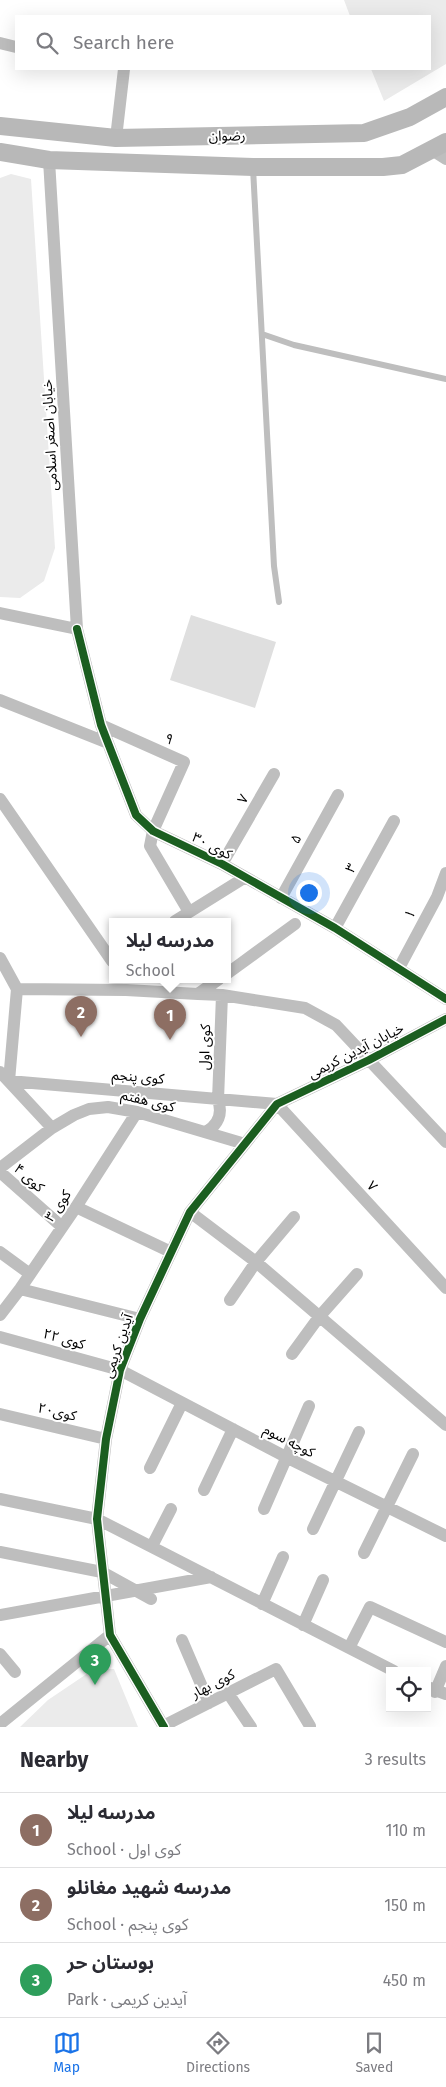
<!DOCTYPE html>
<meta charset="utf-8">
<style>
body{margin:0;font-family:"Fira Sans","Noto Sans Arabic",sans-serif;background:#f2f2f3;color:#2b2b33}
.controls{position:absolute;right:15px;bottom:15px;display:grid;overflow:hidden;border-radius:0px;box-shadow:0 5px 20px #0002}
.controls button{width:45px;height:45px;display:grid;place-items:center;padding:0;border:0;border-bottom:1px solid #e1e1e2;background:#fff;color:#2b2b33;font:25px sans-serif}
.you{position:absolute;left:308px;top:892px;width:18px;height:18px;margin:-12px;border:4px solid #fff;border-radius:50%;background:#1a73e8;box-shadow:0 0 0 8px #1a73e833}
.badge{display:grid;place-items:center;width:32px;height:32px;border-radius:50%;background:#1a73e8;color:#fff;font-size:16px;font-weight:700}
.pin{position:absolute;translate:-50% -41px;filter:drop-shadow(0 1px 2px #0008)}
.pin::after{content:'';position:absolute;top:26px;width:18px;height:15px;background:inherit;clip-path:polygon(0 0,100% 0,50% 100%)}
.popup{position:absolute;left:109px;top:918px;width:122px;height:65px;box-sizing:border-box;display:grid;place-content:center;border-radius:0px;background:#fff;filter:drop-shadow(0 1px 4px #0005);font-size:16px;white-space:nowrap;color:#7c7c81}
.popup b{font-size:19px;color:#2b2b33}
.popup::after{content:'';position:absolute;left:50%;top:100%;margin-left:-10px;border:10px solid transparent;border-top-color:#fff}
.list{margin:0;padding:0;list-style:none}
h2{display:flex;justify-content:space-between;align-items:center;height:65px;margin:0;padding:0 20px;font-size:21px}
h2 small{font-size:16px;font-weight:400;color:#7c7c81}
.list li{display:grid;grid-template-columns:32px 1fr auto;gap:15px;align-items:center;box-sizing:border-box;height:75px;padding:0 20px;border-top:1px solid #e1e1e2}
.list b{display:block;font-size:19px;white-space:nowrap}
.list p{margin:0;font-size:16px;white-space:nowrap;color:#7c7c81}
.list em{font-size:16px;font-style:normal;color:#7c7c81}
.icon{flex:none;width:28px;height:28px;fill:none;stroke:currentColor;stroke-width:2;stroke-linecap:round;stroke-linejoin:round}
.map{position:relative;flex:none;width:446px;height:1727px;overflow:hidden}
.search{position:absolute;background:#fff;box-shadow:0 5px 20px #0002;left:15px;right:15px;top:15px;height:55px;display:flex;align-items:center;gap:12px;box-sizing:border-box;padding:0 18px;border-radius:0px;color:#7c7c81;font-size:19px}
.sheet{height:290px;background:#fff}
nav{display:flex;justify-content:space-around;align-items:center;box-sizing:border-box;height:70px;border-top:1px solid #e1e1e2;background:#fff;font-size:14px;color:#7c7c81}
nav a{display:grid;justify-items:center;gap:2px}
nav .on{color:#1a73e8}
.map>svg:first-child{display:block}
.green{fill:#ebebeb}
.building{fill:#dfdfdf}
.lines{fill:none;stroke-linecap:round;stroke-linejoin:round}
.lane{stroke:#bebebe;stroke-width:6}
.street{stroke:#bebebe;stroke-width:12}
.secondary{stroke:#b8b8b8;stroke-width:18}
.cycleway-casing{stroke:#fff;stroke-width:11}
.cycleway{stroke:#1b5e20;stroke-width:8}
.labels{text-anchor:middle;dominant-baseline:central;stroke-width:4;stroke-linejoin:round;paint-order:stroke}
.street-label{font-size:14px;fill:#000;stroke:#fff}
</style>
<div class="map">
<svg width="446" height="1727" viewBox="0 0 446 1727">
<rect width="100%" height="100%" fill="#fff"/>
<path class="green" d="M344,0H446V64L384,101L371,69H430V16H350Z
M11,174L31,179L55,548L44,581L20,598L0,597V178Z
M94,1669H114L138,1727H20L48,1700Z"/>
<path class="building" d="M191,615L276,642L255,708L170,680Z"/>
<g class="lines">
<path class="lane" d="M253,168L274,566L279,602
M262,334L294,345L446,379"/>
<path class="street" d="M0,43L16,47
M116,138L124,69
M432,150L446,159
M0,613L77,629L49,160
M77,629L101,725L136,815L153,831L222,864L335,928L446,999
M0,700L108,743
M101,725L184,762L153,831L150,846L189,912
M0,799L112,961
M222,864L274,774
M281,898L338,795
M175,921L244,878
M335,928L394,821
M0,958L17,989L9,1081
M399,968L437,897L446,873
M228,973L295,924
M17,989L126,990L198,994L222,995L305,1008L336,1025L446,1142
M198,994L219,979
M0,1072L52,1128
M9,1081L277,1104
M277,1104L446,1288
M206,1132C218,1125 223,1114 218,1100L222,995
M0,1168L52,1128L74,1115L89,1109L108,1107L137,1112L245,1144
M0,1172L61,1226
M76,1207L171,1252
M190,1212L256,1262L446,1425
M0,1252L30,1274
M20,1289L140,1319
M230,1300L256,1262L294,1217
M0,1315L20,1289L76,1207L137,1112
M0,1337L120,1370L286,1457L446,1536
M292,1354L319,1317L357,1274
M0,1414L106,1439
M150,1468L182,1403
M204,1490L233,1429
M0,1499L97,1519L394,1671
M264,1509L309,1406
M313,1529L359,1432
M152,1546L171,1509
M0,1552L102,1572L151,1599
M364,1553L413,1454
M262,1604L283,1557
M0,1615L211,1577
M303,1625L323,1580
M182,1640L209,1703
M349,1648L370,1607L446,1642
M0,1654L15,1672
M427,1687L446,1694
M435,1692L446,1666
M228,1693L251,1727
M0,1724L110,1635
M163,1726L276,1669L310,1726
M164,1727L110,1635L97,1519L106,1439L120,1370L140,1319L190,1212L277,1104L369,1060L446,1019"/>
<path class="secondary" d="M0,126L116,138L364,133L410,117L446,97
M0,152L49,160L253,167H383L402,165L446,142"/>
<defs>
<path id="cycleway" d="M77,629L101,725L136,815L153,831L222,864L335,928L446,999
M164,1727L110,1635L97,1519L106,1439L120,1370L140,1319L190,1212L277,1104L369,1060L446,1019"/>
</defs>
<use href="#cycleway" class="cycleway-casing"/>
<use href="#cycleway" class="cycleway"/>
</g>
<g class="labels">
<g class="street-label">
<text transform="translate(227 136) rotate(-1)">رضوان</text>
<text transform="translate(50 435) rotate(-93)">خیابان اصغر اسلامی</text>
<text transform="translate(169 739) rotate(24)">۹</text>
<text transform="translate(243 799) rotate(-60)">۷</text>
<text transform="translate(296 839) rotate(-61)">۵</text>
<text transform="translate(212 846) rotate(27)">کوی ۳۰</text>
<text transform="translate(351 868) rotate(-61)">۳</text>
<text transform="translate(410 914) rotate(-62)">۱</text>
<text transform="translate(205 1047) rotate(-88)">کوی اول</text>
<text transform="translate(356 1051) rotate(-27)">خیابان آیدین کریمی</text>
<text transform="translate(138 1077) rotate(5)">کوی پنجم</text>
<text transform="translate(148 1101) rotate(14)">کوی هفتم</text>
<text transform="translate(29 1178) rotate(41)">کوی ۴</text>
<text transform="translate(372 1186) rotate(47)">۷</text>
<text transform="translate(58 1206) rotate(-55)">کوی ۳</text>
<text transform="translate(64 1339) rotate(16)">کوی ۲۲</text>
<text transform="translate(118 1346) rotate(-71)">آیدین کریمی</text>
<text transform="translate(57 1412) rotate(13)">کوی۲۰</text>
<text transform="translate(289 1441) rotate(27)">کوچه سوم</text>
<text transform="translate(213 1684) rotate(-27)">کوی بهار</text>
</g>
</g>
</svg>
<div class="controls">
<button><svg class="icon" aria-label="locate" viewBox="0 0 24 24"><circle cx="12" cy="12" r="6"/><path d="M12 2v4M12 18v4M2 12h4M18 12h4"/></svg></button>
</div>
<div class="you"></div>
<div class="pin badge" style="left:170px;top:1040px;background:#8d6e63">1</div>
<div class="popup"><b>مدرسه لیلا</b>School</div>
<div class="pin badge" style="left:81px;top:1037px;background:#8d6e63">2</div>
<div class="pin badge" style="left:95px;top:1685px;background:#2e9e5b">3</div>
<div class="search"><svg class="icon" aria-label="search" viewBox="0 0 24 24"><circle cx="10" cy="10" r="6"/><path d="M15 15l6 6"/></svg>Search here</div>
</div>
<section class="sheet">
<h2>Nearby<small>3 results</small></h2>
<ul class="list">
<li><span class="badge" style="background:#8d6e63">1</span><div><b>مدرسه لیلا</b><p>School · کوی اول</p></div><em>110 m</em></li>
<li><span class="badge" style="background:#8d6e63">2</span><div><b>مدرسه شهید مغانلو</b><p>School · کوی پنجم</p></div><em>150 m</em></li>
<li><span class="badge" style="background:#2e9e5b">3</span><div><b>بوستان حر</b><p>Park · آیدین کریمی</p></div><em>450 m</em></li>
</ul>
</section>
<nav>
<a class="on"><svg class="icon" aria-label="map" viewBox="0 0 24 24"><path d="M3 6l6-2 6 2 6-2v14l-6 2-6-2-6 2zM9 4v14M15 6v14"/></svg>Map</a>
<a><svg class="icon" aria-label="directions" viewBox="0 0 24 24"><path d="M12 3l9 9-9 9-9-9zM9 14v-3h6M13 9l2 2-2 2"/></svg>Directions</a>
<a><svg class="icon" aria-label="saved" viewBox="0 0 24 24"><path d="M7 4h10v16l-5-4-5 4z"/></svg>Saved</a>
</nav>
